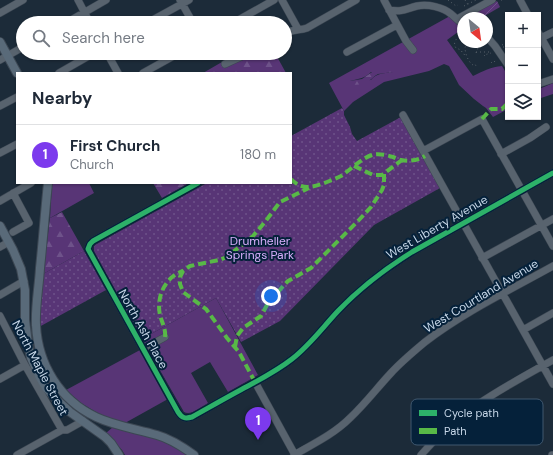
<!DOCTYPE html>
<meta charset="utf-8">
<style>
body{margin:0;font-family:"DM Sans",sans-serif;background:#f6f6f7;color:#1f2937}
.controls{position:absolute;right:12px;top:12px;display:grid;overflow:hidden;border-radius:0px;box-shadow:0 1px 3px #0004}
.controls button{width:36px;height:36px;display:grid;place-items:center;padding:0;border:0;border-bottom:1px solid #e0e1e3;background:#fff;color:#1f2937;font:20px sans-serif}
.compass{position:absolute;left:457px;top:12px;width:36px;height:36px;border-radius:50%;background:#fff;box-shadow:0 1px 3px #0004;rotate:151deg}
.you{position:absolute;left:271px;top:296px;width:14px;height:14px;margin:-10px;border:3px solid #fff;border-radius:50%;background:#1a73e8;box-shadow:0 0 0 6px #1a73e833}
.badge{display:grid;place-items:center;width:26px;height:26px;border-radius:50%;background:#7c3aed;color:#fff;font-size:13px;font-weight:700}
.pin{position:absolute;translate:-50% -33px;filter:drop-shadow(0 1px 2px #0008)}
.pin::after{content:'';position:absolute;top:21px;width:14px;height:12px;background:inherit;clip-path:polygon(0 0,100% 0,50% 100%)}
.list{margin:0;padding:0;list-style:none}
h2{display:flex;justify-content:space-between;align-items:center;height:52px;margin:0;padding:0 16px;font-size:17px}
h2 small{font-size:13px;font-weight:400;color:#747a83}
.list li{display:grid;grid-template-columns:26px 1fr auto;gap:12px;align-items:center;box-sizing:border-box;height:60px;padding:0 16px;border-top:1px solid #e0e1e3}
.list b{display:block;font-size:15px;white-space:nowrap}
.list p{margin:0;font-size:13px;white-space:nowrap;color:#747a83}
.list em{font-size:13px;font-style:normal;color:#747a83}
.icon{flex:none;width:22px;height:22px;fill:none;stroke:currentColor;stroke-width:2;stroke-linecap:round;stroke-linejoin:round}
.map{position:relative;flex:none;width:553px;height:455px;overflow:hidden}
.search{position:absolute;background:#fff;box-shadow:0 1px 3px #0004;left:16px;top:16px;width:276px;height:44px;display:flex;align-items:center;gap:10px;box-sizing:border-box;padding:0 14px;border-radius:22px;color:#747a83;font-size:15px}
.panel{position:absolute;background:#fff;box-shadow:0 1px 3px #0004;left:16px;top:72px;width:276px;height:112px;border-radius:0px}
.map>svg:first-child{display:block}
.grass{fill:#583576;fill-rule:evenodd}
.forest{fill:url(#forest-firs)}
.park{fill:url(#park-dots)}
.garden{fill:url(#garden-furrows)}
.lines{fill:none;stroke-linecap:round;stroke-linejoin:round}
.minor-casing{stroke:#3c4753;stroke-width:8}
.major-casing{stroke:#3c4753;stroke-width:10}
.path{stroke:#57616a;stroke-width:1;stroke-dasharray:1 3;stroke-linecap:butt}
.minor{stroke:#58636e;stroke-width:7}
.major{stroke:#596a79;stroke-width:8}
.quiet{stroke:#58b947;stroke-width:4;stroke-dasharray:8 4;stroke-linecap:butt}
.cycleway-casing{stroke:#05213a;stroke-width:8}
.cycleway{stroke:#2db169;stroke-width:5}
.labels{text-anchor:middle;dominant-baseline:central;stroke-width:4;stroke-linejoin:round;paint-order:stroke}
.street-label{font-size:12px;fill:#c8d8e9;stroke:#05213a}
.park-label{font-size:12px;fill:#d7adfa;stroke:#05213a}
.key{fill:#05213a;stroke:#40586f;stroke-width:1}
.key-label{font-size:11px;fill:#c8d8e9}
</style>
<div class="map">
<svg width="553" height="455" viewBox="0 0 553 455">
<defs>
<pattern id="forest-firs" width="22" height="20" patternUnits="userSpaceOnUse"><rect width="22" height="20" fill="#583576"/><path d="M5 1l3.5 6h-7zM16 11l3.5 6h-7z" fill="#6e528a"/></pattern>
<pattern id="park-dots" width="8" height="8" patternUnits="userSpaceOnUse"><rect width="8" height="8" fill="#583576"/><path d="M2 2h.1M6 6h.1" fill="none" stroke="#6e528a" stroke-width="1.8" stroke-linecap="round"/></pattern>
<pattern id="garden-furrows" width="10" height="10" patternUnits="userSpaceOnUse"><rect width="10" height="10" fill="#583576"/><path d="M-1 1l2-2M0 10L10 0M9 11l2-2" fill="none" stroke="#6e528a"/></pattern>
</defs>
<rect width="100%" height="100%" fill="#1c2b39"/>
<path class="grass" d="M450,16L462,29L447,40L473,76C483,71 491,67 502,66L508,76V109L493,117L486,108L483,106L474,99L459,85L449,66L444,64L429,71L384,82L353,102L344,111L329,83ZM371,72H393C385,73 376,73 371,80L350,81C359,79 365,78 371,72Z
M553,83V94L538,99V89L544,87Z
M52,183H89L94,193L50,218Z
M216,298L258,375L228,392L210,362L191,373L208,403C201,407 191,416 184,412L142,339Z
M140,350L168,399L125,423L101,415L81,403L66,390Z
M113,427C139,434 165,439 188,453L185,455H125L122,450L106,433Z"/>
<path class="forest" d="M255,53H275L286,73H203L222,62L241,58Z
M391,68H393V72C388,73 383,73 378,74C374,76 373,78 370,80C366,84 354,86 349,84L348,82L350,81L362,79L375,70Z
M153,183H186L187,184L162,198Z
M62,212L84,251L43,274L50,218Z"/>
<path class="park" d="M342,108L344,111V115L350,127L352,134L357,141L401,117L440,188L374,225L280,321L241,342L216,298L142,339L94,251V247L95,245L207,183H291V136Z
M84,251L106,290L39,327L43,274Z"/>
<path class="garden" d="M497,1L500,7L481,18L477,11Z"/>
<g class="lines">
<defs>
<path id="minor" d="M78,0L90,23
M180,0L193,23
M282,0L298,29
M384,0L406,41L413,50
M520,0L528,15
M389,10C404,12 405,9 417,6C428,4 443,7 451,14C455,17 458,21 463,24
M0,13L23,0
M457,19L492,0
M66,23L106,0
M147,23L189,0
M233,23L274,0
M538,32L553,59
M285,34C294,28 299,31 307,28L356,0
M487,37L495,46L508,65
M541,38L553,32
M347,52L397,25
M107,53L118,73
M0,60L23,47
M225,64L249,53
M59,73L94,53
M143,73L179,53
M538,84L553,79
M0,106L17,97
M403,115L553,384
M423,151L482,119L553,246
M0,153L17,144
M501,154L530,138L546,127
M198,183L93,241L90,244L88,249L178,412C182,418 185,419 192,417C210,407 229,396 248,386C263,378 278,370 292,359C310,345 323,327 338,311C360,288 385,269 412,252L553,173
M13,193L29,223L13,232
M0,201L31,183
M0,247L9,242
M482,258L553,219
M0,295L24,281
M0,316L25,365L62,430
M523,330L553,313
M143,349L165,337
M0,379L25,365
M255,382L295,455
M17,455L62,430H67L83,421
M294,455C313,444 334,434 350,418C365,404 377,388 391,373C401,362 413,352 425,342C464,312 510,290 553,266
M421,455C458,411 503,388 553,360
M552,455H553"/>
<path id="major" d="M0,42L17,73
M48,183C45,211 43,240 40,268C39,287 35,306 36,325C38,365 60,400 96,417C115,426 137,429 157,435C171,439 183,447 194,455
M0,226L13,250L21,269L25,290V320L28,344L31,358L39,376L46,388L57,400L70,412L105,437L111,443L119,455"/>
</defs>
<use href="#minor" class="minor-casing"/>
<use href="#major" class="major-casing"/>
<path class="path" d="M448,0L456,6L458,5
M465,0L469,6
M501,0H503
M464,6L476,0
M463,35C457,37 452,42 456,48L461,50L463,54L466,55
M472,42L465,47C465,53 468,62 473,65L475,64L476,66L478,65
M503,47H504L502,45L508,42
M476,52H491
M476,53L480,43L479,42
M485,56L484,55L491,53
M491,62L492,63L497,60"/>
<use href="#minor" class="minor"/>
<use href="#major" class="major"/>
<path class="quiet" d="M482,119L491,109H502L508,103
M354,166L373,175H382L402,160
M291,179C302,191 314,187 327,182C332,180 337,178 341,176C350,170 362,158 372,155C378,153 387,155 393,157C396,158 399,160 401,160C409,162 419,160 425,156
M165,337C166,329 162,323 160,315C156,297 165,277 183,271
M235,347L237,336L243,328L261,316L267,305L284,285L288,281L311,268L358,221L371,207L382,190L384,185V173
M255,382L239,352L227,338L206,309L183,292L180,284V277L183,271L190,266L219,260L227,257L253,236L265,222L280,202L309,188"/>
<defs>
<path id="cycleway" d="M198,183L93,241L90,244L88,249L178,412C182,418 185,419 192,417C210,407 229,396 248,386C263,378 278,370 292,359C310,345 323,327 338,311C360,288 385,269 412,252L553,173"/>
</defs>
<use href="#cycleway" class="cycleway-casing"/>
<use href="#cycleway" class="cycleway"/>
</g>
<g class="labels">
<g class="street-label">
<text transform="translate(437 227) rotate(-30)">West Liberty Avenue</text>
<text transform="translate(481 296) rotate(-31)">West Courtland Avenue</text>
<text transform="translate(143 329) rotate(61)">North Ash Place</text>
<text transform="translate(40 368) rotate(62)">North Maple Street</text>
</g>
<g class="park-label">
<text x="260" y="241">Drumheller<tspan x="260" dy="14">Springs Park</tspan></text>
</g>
</g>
<rect x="411" y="399" width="132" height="46" rx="6" class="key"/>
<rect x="419" y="410" width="18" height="6" fill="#2db169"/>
<rect x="419" y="428" width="18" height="6" fill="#58b947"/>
<g class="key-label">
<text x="444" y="417">Cycle path</text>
<text x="444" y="435">Path</text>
</g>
</svg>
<div class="controls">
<button>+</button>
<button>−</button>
<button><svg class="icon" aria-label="layers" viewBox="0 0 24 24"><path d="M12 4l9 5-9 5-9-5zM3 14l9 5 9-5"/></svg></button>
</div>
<svg class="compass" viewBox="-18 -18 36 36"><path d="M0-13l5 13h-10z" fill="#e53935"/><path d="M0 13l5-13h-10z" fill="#747a83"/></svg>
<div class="you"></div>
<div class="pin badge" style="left:258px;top:440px">1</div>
<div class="search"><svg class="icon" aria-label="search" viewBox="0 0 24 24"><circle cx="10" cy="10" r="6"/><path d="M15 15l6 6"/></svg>Search here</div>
<section class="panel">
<h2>Nearby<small></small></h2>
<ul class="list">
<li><span class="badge">1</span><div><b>First Church</b><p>Church</p></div><em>180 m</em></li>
</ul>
</section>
</div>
